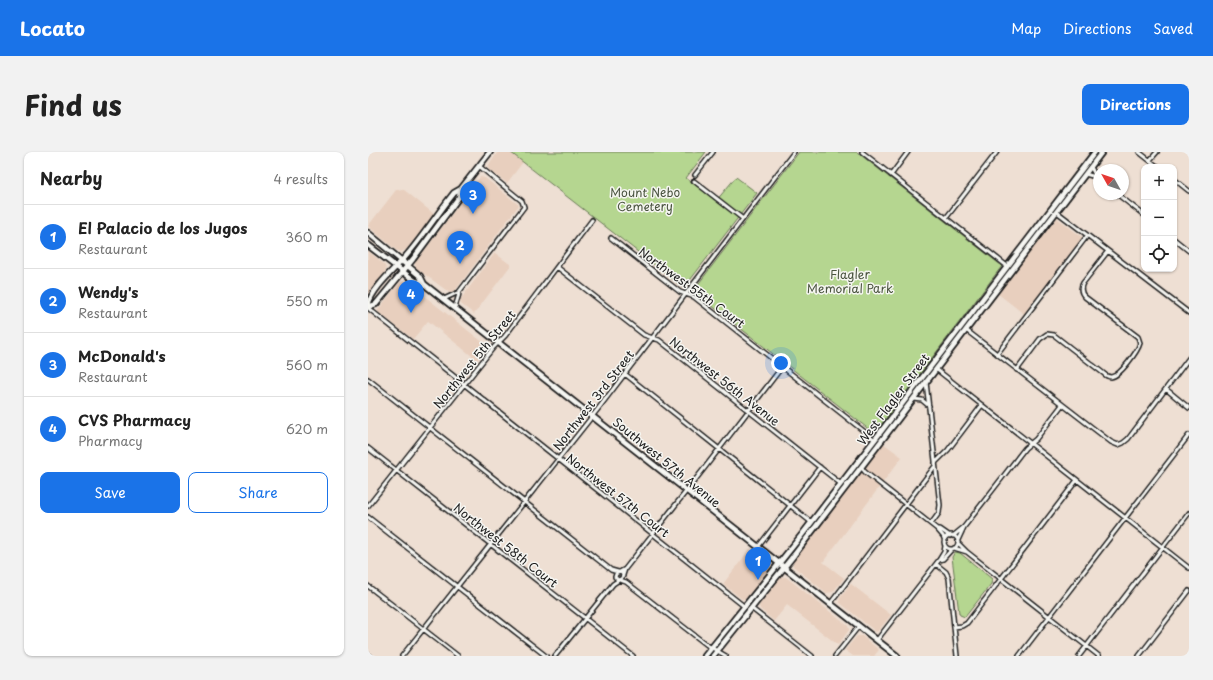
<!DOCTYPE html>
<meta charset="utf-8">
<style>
body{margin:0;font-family:"Playpen Sans",sans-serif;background:#f2f2f2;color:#222}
.controls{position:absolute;right:12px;top:12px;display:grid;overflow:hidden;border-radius:8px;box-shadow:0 1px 3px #0004}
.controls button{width:36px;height:36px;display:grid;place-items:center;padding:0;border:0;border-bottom:1px solid #e0e0e0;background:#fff;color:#222;font:20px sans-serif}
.compass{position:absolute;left:725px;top:12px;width:36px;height:36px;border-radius:50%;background:#fff;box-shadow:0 1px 3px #0004;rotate:310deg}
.you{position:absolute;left:413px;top:211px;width:14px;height:14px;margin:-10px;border:3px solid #fff;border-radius:50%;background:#1a73e8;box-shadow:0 0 0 6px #1a73e833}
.badge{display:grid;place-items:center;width:26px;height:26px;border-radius:50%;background:#1a73e8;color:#fff;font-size:13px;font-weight:700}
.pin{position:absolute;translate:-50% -33px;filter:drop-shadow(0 1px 2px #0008)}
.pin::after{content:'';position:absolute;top:21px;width:14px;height:12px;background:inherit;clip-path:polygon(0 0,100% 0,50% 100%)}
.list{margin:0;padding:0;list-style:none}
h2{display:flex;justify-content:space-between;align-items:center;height:52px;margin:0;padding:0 16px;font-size:17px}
h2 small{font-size:13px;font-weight:400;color:#767676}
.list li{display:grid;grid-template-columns:26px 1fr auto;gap:12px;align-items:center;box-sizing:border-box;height:64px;padding:0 16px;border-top:1px solid #e0e0e0}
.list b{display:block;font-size:15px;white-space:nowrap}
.list p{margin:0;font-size:13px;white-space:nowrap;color:#767676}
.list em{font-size:13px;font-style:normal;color:#767676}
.actions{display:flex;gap:8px;padding:12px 16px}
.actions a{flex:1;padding:9px 0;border:1px solid #1a73e8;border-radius:8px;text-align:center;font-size:14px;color:#1a73e8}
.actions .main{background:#1a73e8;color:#fff}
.icon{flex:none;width:22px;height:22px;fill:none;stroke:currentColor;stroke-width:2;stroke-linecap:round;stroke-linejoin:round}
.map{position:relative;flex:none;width:821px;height:504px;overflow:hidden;border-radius:8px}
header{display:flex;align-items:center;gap:24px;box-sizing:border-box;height:56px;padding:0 20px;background:#1a73e8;color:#fff}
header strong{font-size:19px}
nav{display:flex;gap:22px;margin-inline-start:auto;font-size:14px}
.intro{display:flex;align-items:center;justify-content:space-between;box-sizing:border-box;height:96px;padding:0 24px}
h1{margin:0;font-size:28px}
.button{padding:10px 18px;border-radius:8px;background:#1a73e8;color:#fff;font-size:14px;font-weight:700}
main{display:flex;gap:24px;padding:0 24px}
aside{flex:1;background:#fff;border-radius:8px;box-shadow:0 1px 3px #0004}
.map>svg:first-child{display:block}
.built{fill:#e8cfbe}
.green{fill:#b5d690;stroke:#687956}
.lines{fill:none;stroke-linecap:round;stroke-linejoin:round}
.street-casing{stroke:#1c1c1c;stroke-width:6}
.secondary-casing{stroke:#1c1c1c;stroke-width:8}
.street{stroke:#f6f6f2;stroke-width:3}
.secondary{stroke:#f6f6f2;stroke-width:4.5}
.labels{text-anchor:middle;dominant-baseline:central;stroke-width:3;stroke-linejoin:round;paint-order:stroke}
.park-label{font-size:12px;fill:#4a543f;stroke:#f6f6f2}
.street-label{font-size:12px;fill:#1c1c1c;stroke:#f6f6f2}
</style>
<header>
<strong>Locato</strong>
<nav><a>Map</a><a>Directions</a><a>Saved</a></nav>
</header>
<div class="intro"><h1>Find us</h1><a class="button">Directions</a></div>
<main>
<aside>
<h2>Nearby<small>4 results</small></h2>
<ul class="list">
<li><span class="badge">1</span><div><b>El Palacio de los Jugos</b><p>Restaurant</p></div><em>360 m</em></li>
<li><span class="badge">2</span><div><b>Wendy's</b><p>Restaurant</p></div><em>550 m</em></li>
<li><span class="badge">3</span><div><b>McDonald's</b><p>Restaurant</p></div><em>560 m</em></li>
<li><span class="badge">4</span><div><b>CVS Pharmacy</b><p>Pharmacy</p></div><em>620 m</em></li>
</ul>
<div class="actions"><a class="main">Save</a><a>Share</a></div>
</aside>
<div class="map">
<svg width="821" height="504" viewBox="0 0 821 504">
<rect width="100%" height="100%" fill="#eedfd3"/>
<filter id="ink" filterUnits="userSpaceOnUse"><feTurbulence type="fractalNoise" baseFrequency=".025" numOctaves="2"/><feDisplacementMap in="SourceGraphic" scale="8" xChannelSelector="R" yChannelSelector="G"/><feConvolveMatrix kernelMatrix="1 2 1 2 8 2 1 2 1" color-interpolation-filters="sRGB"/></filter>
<g filter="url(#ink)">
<path class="built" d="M130,0H142L155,10L139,31L121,18L120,15L121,13Z
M112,25L117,26L151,53L86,140L82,141L48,116L47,111Z
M35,37L66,62L39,97L33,100L28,98L0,74L28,38Z
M689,66L715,86L656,162L629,141Z
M0,99L16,112L18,117L16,123L0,143Z
M127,101L143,113L106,162L93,152L92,148Z
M34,129L40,131L117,192L118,194V197L109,208L60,169L45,187L10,160V158L31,131Z
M515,291L534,305L455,410L476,426L465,440L459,441L425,414V409Z
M382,397L401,412L403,414L402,418L380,445L377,447H374L355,432Z
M415,425H418L480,474L481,478L470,493L419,453L406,469L392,457L391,454L392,451L412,426Z
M483,432L523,463L510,479L508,480L471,450L472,446Z
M489,484H494L511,498L506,504H485L477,498Z"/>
<path class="green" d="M142,0H338L318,26L348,49L368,25L389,41L316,136Z
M431,0H489L634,114L509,278L503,279L329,142L328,135Z
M587,400L592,401L624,427L623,432L597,465L592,463L591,461L584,405Z"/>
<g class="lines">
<defs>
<path id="street" d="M494,0L639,114
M771,0L790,15
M782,8L789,0
M723,15L728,25L731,27
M717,22L728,25
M327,23L345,0
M523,23L540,0
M806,27L821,39
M326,29L375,67
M749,42L776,63
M689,60L821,161
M578,66L629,0
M243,86L312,140L326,145L507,288
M806,87L821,99
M189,115L276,183L291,188L473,332
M76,147L91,140
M0,156L377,455
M87,156C88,149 91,146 91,140L156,55L154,49L111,14
M598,178L743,290L750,293L755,291L760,287L821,206
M629,202L719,84
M568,217L821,416
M649,218L672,187L679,182L686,183L735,221C737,223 740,225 743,225C752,224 770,199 772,191L770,185L717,145C713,141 712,136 715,131L740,99
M257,222L443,370
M0,227L243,418L250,420
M558,230L572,353L571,361L563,372
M798,237L821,256
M546,247L554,248L561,254
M0,296L265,504
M567,311L580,298L614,253
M493,315L497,320L569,377L575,384L577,389
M0,354L125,196L137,184L224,68
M0,365L178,504
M569,377H572L582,384
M576 390a7 7 0 1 1 14 0a7 7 0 1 1-14 0Z
M585,384L596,375
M590,388L596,375L634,326L657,296L668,287L694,253
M590,391L599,400L731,504
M390,395L452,315
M586,396L599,400
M571,408L575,407L584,397
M568,412L578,420L581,426L589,504
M251,420L254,421L255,424L253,427L250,428L247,425L248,422L257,417
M255,423L257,417L335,318L414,215
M252,428L258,430L339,493L358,504
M0,434L90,504
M462,452L567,314
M383,456L444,504
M586,475L594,474L599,471L709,328
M509,488L571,408L576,400L577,394
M0,503L1,504
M34,504L230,257L426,0
M187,504L245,432L251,428
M467,504L491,474
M651,504L821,283
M711,504L821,361
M771,504L821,439"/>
<path id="secondary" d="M0,81L52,124L56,132L529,504
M0,93L47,129L56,132
M0,153C4,136 28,116 39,103C56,83 70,61 86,41L93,37
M0,155L8,152L45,107L91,45L93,37L122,0
M337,504L433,384L727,0
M345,504L426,403L734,0"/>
</defs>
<use href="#street" class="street-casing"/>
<use href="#secondary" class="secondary-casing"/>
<use href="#street" class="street"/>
<use href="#secondary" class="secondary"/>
</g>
</g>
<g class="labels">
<g class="park-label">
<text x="277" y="40">Mount Nebo<tspan x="277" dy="14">Cemetery</tspan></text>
<text x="482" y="122">Flagler<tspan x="482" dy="14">Memorial Park</tspan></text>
</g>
<g class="street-label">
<text transform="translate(324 135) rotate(36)">Northwest 55th Court</text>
<text transform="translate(106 207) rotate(-51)">Northwest 5th Street</text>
<text transform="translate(357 229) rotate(38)">Northwest 56th Avenue</text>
<text transform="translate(525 247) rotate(-53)">West Flagler Street</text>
<text transform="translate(225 248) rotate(-52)">Northwest 3rd Street</text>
<text transform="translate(299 310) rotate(39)">Southwest 57th Avenue</text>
<text transform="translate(250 343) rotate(38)">Northwest 57th Court</text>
<text transform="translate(138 393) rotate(38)">Northwest 58th Court</text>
</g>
</g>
</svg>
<div class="controls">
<button>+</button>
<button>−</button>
<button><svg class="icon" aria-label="locate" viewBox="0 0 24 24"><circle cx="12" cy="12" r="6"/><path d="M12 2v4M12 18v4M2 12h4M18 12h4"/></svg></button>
</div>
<svg class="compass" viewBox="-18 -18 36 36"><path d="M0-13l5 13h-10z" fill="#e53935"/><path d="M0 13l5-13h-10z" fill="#767676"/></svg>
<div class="you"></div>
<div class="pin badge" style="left:390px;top:428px">1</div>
<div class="pin badge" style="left:92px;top:112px">2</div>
<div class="pin badge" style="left:105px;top:62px">3</div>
<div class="pin badge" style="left:43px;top:161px">4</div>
</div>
</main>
